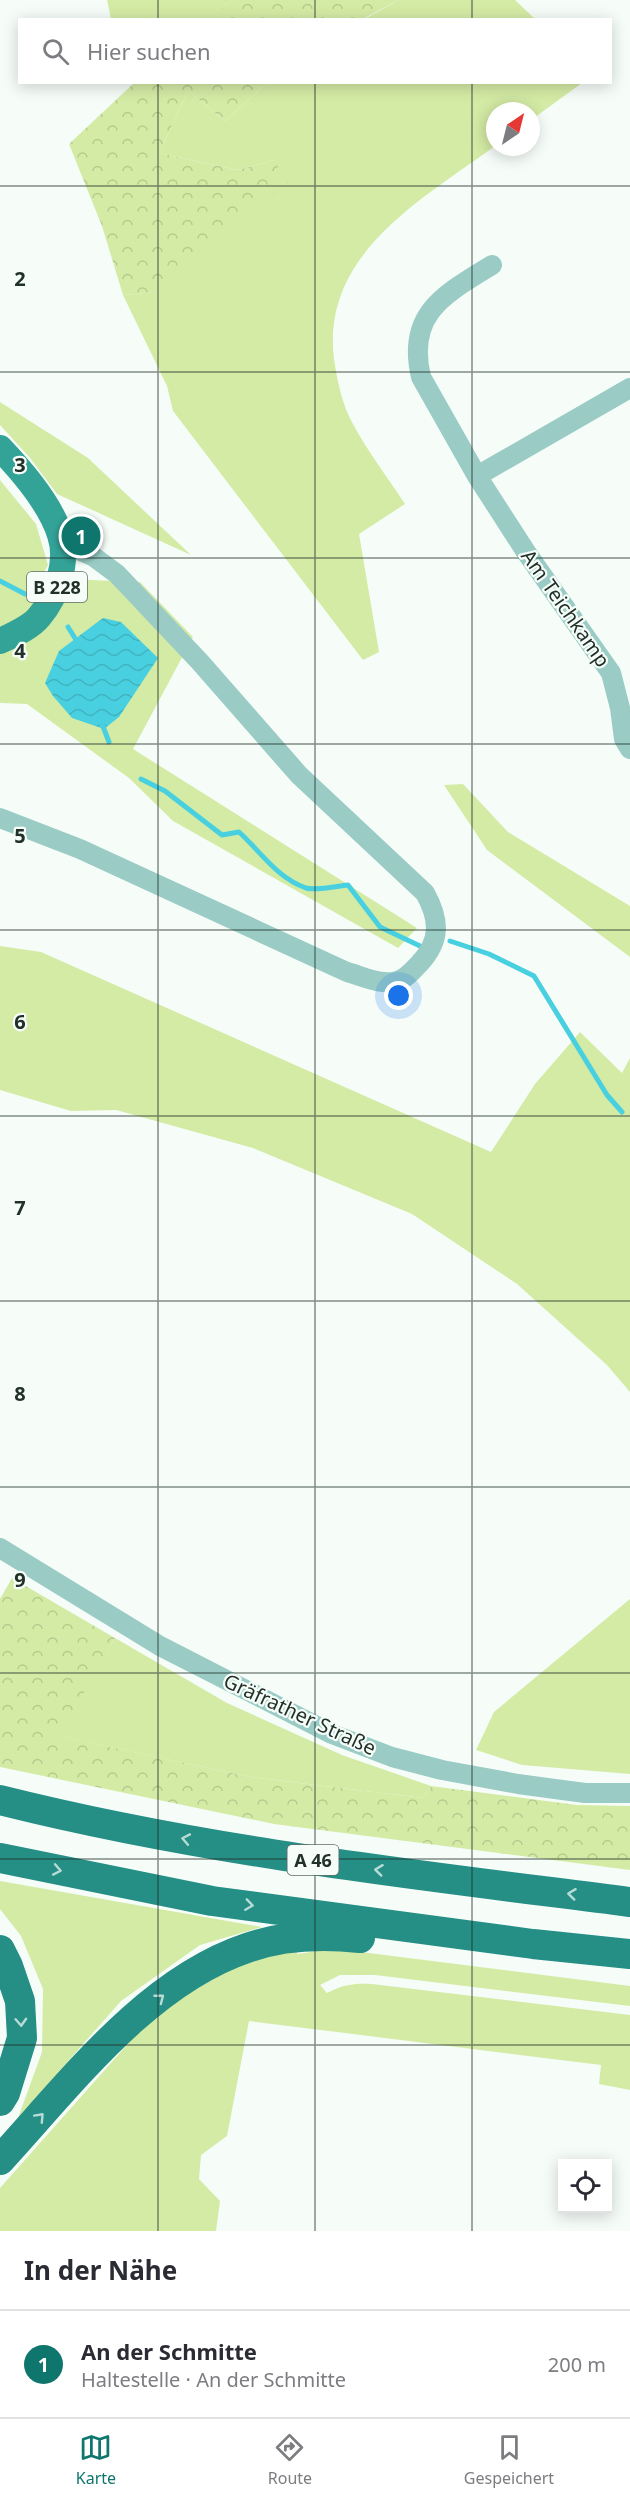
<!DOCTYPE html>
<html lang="de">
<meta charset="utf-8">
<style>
body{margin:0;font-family:"Noto Sans",sans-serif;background:#f2f2f3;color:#2b2b33}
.controls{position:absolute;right:18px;bottom:18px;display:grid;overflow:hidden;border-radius:0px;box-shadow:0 3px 15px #0003}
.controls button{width:54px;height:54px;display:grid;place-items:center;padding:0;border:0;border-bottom:2px solid #e1e1e2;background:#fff;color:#2b2b33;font:30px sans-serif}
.compass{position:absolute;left:486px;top:102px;width:54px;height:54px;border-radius:50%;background:#fff;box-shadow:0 3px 15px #0003;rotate:35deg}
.you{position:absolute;left:399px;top:996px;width:21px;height:21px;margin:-15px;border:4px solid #fff;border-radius:50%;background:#1a73e8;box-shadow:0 0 0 9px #1a73e833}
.badge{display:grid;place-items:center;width:39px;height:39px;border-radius:50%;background:#0f766e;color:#fff;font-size:20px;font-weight:700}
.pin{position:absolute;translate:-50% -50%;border:3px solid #fff;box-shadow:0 2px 6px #0006}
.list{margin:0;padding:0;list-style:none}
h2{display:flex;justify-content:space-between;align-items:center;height:78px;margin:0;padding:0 24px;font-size:26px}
h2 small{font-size:20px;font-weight:400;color:#7c7c81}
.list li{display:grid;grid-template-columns:39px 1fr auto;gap:18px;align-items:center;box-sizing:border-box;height:108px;padding:0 24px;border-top:2px solid #e1e1e2}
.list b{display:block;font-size:22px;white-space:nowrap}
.list p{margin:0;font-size:20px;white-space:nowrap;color:#7c7c81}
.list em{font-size:20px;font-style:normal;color:#7c7c81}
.icon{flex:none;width:33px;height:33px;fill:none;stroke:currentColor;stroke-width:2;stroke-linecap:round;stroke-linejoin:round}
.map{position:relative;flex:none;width:630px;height:2231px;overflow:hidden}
.search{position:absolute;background:#fff;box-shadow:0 3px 15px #0003;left:18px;right:18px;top:18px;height:66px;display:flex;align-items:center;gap:15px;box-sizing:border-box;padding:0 21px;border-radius:0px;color:#7c7c81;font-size:22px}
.sheet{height:186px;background:#fff}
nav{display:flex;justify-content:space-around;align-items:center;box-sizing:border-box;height:84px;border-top:2px solid #e1e1e2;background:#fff;font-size:16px;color:#7c7c81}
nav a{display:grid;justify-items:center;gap:3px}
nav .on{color:#0f766e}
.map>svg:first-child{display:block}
.grass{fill:#d4eba5}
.forest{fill:url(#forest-crowns)}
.water{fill:url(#water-waves)}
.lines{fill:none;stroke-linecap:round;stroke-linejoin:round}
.stream{stroke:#49d0e0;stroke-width:5}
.minor{stroke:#9accc5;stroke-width:20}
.major{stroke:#33a297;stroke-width:26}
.highway{stroke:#258e85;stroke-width:30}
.oneway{stroke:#b7dcd6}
.grid{fill:none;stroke:#213029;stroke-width:1.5;stroke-opacity:0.55}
.labels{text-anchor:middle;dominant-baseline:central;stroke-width:4.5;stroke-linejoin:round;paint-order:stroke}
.shield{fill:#f6fdf9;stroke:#616e67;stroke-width:1.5}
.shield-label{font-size:18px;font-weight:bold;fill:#213029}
.street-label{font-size:20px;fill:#213029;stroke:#f6fdf9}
.grid-label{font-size:20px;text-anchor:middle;font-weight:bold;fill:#213029;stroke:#f6fdf9;stroke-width:4.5;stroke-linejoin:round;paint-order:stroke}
</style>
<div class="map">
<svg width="630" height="2231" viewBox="0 0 630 2231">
<defs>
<pattern id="forest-crowns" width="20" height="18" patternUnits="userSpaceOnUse" patternTransform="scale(1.5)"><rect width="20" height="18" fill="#d4eba5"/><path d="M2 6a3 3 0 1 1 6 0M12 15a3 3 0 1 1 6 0" fill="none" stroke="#b6ca8e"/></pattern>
<pattern id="water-waves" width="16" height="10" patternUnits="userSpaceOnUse" patternTransform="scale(1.5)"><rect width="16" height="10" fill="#49d0e0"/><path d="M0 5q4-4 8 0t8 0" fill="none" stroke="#40b3c0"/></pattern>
</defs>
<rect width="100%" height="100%" fill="#f6fdf9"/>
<path class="grass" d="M107,0H231L211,20L111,19Z
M398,0H515L535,19L363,20Z
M267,83H582L531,120V111H495V146C423,199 321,253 334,359C337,379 342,405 353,424C368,452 388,478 405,504L359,534L379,652L363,660L173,411L167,386L123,295L155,292L274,160L238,170L159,153L188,91L225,121Z
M0,402L88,458L191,555L57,494L30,458L0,425Z
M0,480L36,524L48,565L41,578L140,582L193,637L133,749L417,928L398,948L173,821L129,778L27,704L0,703Z
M463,784L508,832L630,906V957L487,850L444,785Z
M0,946L41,952L491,1152L535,1084L580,1032L622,1073L630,1058V1392L607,1365L517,1284L412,1214L253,1148L116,1110L71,1111L0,1090Z
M630,1599V1774L522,1765L476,1750L494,1712Z
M115,1638L227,1703L342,1755L431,1786L423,1798L250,1777L58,1736Z
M0,1881L262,1927L200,1945L121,2001L18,2118L42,2052L43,1989L21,1936L0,1909Z
M293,1948L298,1954L323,1950L353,1951L630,1986V2006L375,1975H340L320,1985L327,1993C342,1985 354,1983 372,1984L630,2015V2090L599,2084L601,2065L249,2021L227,2136L201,2155L199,2179L220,2201L216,2231H0V2188L134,2037L168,2004L238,1960Z"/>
<path class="forest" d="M231,0H398L363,19H211Z
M135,82L267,83L225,121L188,91L159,153L238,170L274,160L288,183L155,292L123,295L102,226L69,144Z
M12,1578L115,1638L59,1736L250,1777L423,1798L431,1786L577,1805L630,1806V1870L274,1824L0,1767V1599Z"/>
<path class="water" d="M103,618L121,622L158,658L119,717L104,729L72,718L53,696L45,683L59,651Z"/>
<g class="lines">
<path class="stream" d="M0,581L25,594
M68,627L78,643
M102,724L109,742
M141,779L165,791L222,835L239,832C261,852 277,878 306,888C317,891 337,886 348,885L380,927L420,946
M450,941L489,954L534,976L607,1095L622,1112"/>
<path class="minor" d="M630,388L477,476L526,552L611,673L620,708L624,739L630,749
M477,476L421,377C406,313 445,294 492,265
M0,818L80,849L347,972C362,976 382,986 397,981C406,979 413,970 419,964C441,941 440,920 425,893L299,775L200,662L117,574L94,557L63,543
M0,1548L160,1646L332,1734L392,1757L442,1770L518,1784L585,1793H630"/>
<path class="major" d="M0,448C21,470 51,505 60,535C69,562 57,596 39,617C30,628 13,635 0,641"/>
<path class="highway" d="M0,1800C207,1852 419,1875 630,1902
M0,1858L212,1901L533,1944L630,1954
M0,1950L8,1966L20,2001L22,2038L5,2093L0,2101
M0,2160C70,2084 146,1982 247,1948C283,1935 322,1934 360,1938"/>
</g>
<defs><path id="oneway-chevron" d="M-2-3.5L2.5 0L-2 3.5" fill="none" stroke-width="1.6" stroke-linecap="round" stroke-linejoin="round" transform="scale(1.5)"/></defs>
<g class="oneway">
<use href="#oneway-chevron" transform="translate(186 1839) rotate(-169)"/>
<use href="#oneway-chevron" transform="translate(57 1870) rotate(11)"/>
<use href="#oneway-chevron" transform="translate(379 1870) rotate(-173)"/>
<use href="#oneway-chevron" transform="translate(572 1894) rotate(-173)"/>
<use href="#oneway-chevron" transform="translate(249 1905) rotate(8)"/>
<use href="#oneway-chevron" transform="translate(160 1998) rotate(-38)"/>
<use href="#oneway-chevron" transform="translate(21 2022) rotate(87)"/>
<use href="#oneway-chevron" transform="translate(40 2117) rotate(-47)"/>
</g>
<path class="grid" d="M158,0V20M315,0V20M472,0V20M158,82V2231M315,82V2231M472,82V2231M0,186H630M0,372H630M0,558H630M0,744H630M0,930H630M0,1116H630M0,1301H630M0,1487H630M0,1673H630M0,1859H630M0,2045H630"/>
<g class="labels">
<g class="shield">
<rect x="27" y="572" width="60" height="30" rx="4.5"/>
<rect x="287.5" y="1845" width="51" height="30" rx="4.5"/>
</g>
<g class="shield-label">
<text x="57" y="587">B 228</text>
<text x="313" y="1860">A 46</text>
</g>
<g class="street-label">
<text transform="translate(566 608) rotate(55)">Am Teichkamp</text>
<text transform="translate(300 1714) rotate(25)">Gräfrather Straße</text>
</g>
</g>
<g class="grid-label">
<text x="20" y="286">2</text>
<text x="20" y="472">3</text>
<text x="20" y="658">4</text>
<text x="20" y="843">5</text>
<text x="20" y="1029">6</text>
<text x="20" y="1215">7</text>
<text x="20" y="1401">8</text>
<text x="20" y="1587">9</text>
</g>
</svg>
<div class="controls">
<button><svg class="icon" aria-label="locate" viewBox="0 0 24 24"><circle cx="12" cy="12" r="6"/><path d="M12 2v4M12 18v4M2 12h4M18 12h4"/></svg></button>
</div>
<svg class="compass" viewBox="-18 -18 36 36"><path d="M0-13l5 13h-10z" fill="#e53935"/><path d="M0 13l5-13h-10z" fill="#7c7c81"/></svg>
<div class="you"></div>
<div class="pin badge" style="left:81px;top:536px">1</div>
<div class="search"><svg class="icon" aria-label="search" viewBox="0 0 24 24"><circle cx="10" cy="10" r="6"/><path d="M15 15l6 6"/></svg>Hier suchen</div>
</div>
<section class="sheet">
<h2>In der Nähe<small></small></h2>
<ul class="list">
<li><span class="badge">1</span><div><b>An der Schmitte</b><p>Haltestelle · An der Schmitte</p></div><em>200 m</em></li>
</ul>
</section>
<nav>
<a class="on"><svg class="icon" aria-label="map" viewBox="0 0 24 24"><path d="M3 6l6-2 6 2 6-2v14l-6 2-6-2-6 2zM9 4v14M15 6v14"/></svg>Karte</a>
<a><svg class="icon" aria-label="directions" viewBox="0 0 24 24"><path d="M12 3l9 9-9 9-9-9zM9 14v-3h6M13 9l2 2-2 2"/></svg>Route</a>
<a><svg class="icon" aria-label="saved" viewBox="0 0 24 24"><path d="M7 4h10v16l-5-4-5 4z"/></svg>Gespeichert</a>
</nav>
